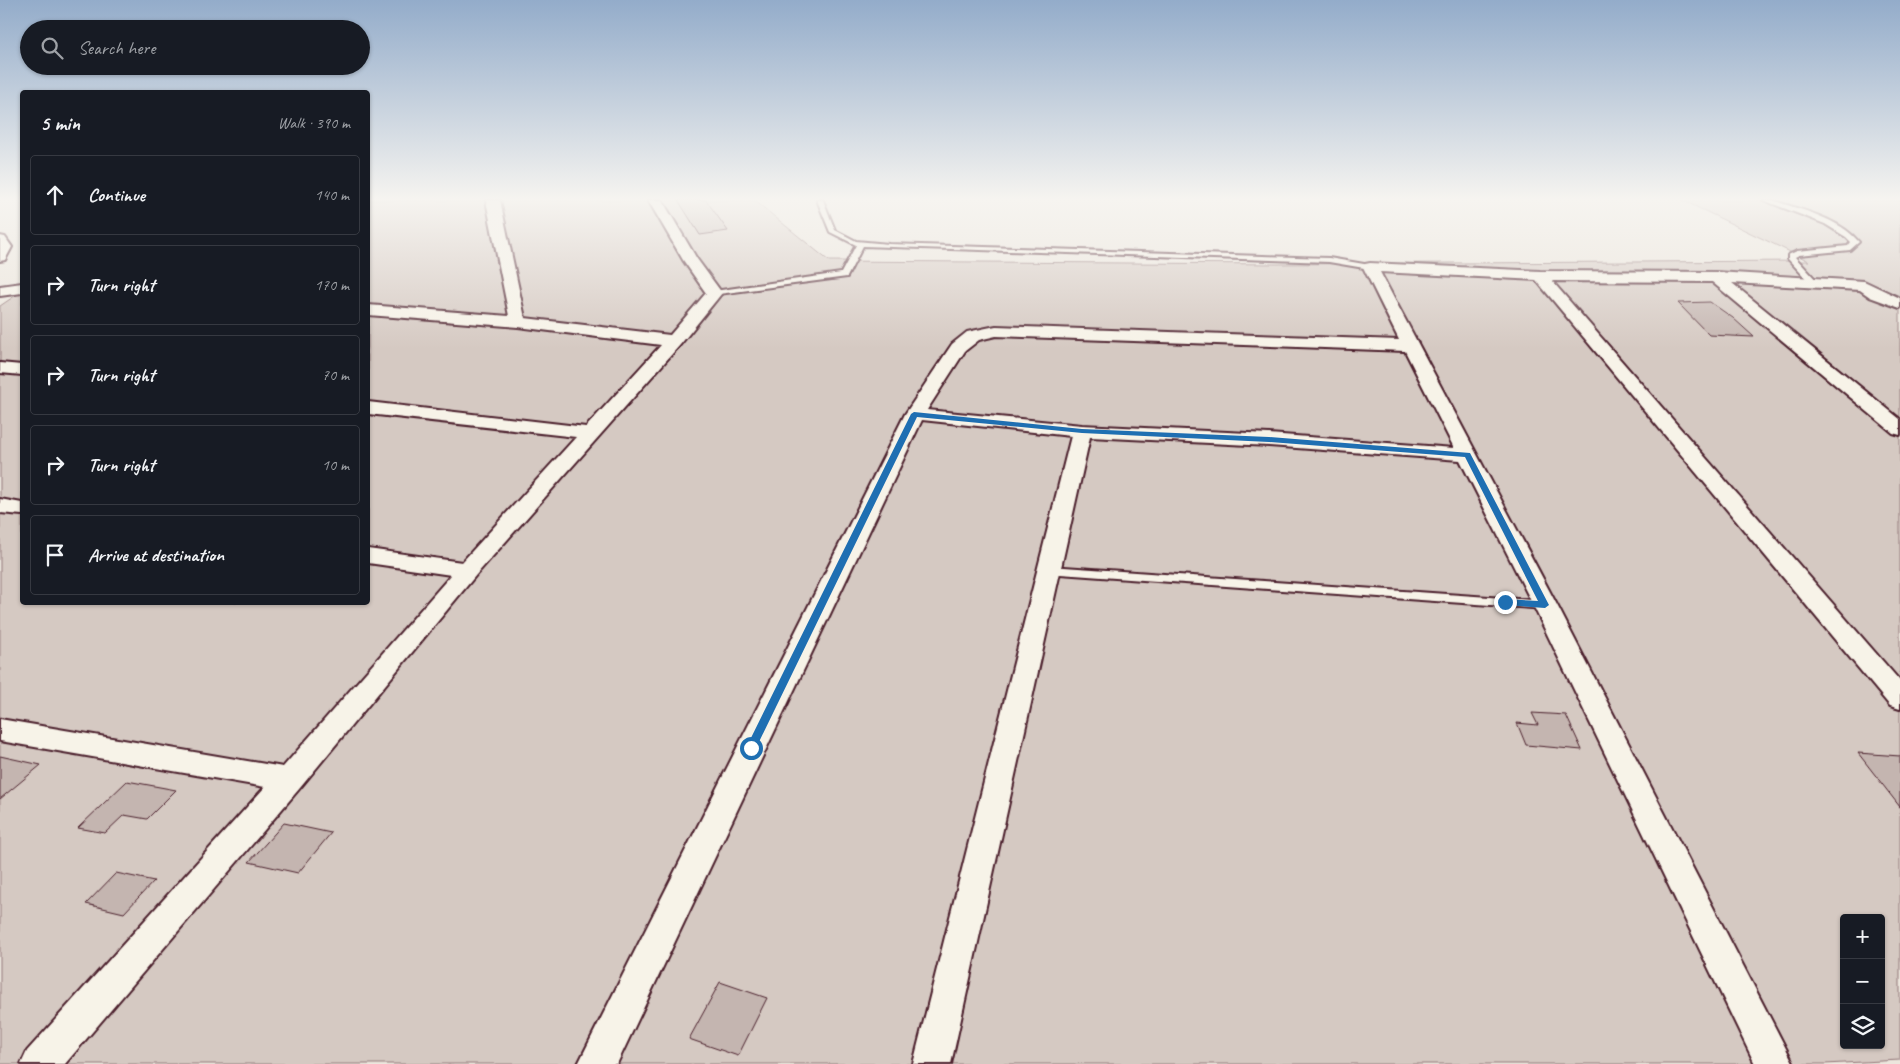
<!DOCTYPE html>
<meta charset="utf-8">
<style>
body{margin:0;font-family:Caveat,sans-serif;background:#242831;color:#f1f3f6}
.controls{position:absolute;right:15px;bottom:15px;display:grid;overflow:hidden;border-radius:5px;box-shadow:0 1px 4px #0004}
.controls button{width:45px;height:45px;display:grid;place-items:center;padding:0;border:0;border-bottom:1px solid #363941;background:#171b24;color:#f1f3f6;font:25px sans-serif}
.stop{position:absolute;width:15px;height:15px;margin:-11px;border:4px solid #1f6fb2;border-radius:50%;background:#fff}
.stop.end{background:#1f6fb2;border-color:#fff;box-shadow:0 1px 5px #0008}
.list{margin:0;padding:0;list-style:none}
h2{display:flex;justify-content:space-between;align-items:center;height:65px;margin:0;padding:0 20px;font-size:21px}
h2 small{font-size:16px;font-weight:400;color:#9ea1a6}
.list li{display:grid;grid-template-columns:32px 1fr auto;gap:15px;align-items:center;box-sizing:border-box;height:80px;margin:0 10px 10px;padding:0 10px;border:1px solid #363941;border-radius:5px}
.list b{display:block;font-size:19px;white-space:nowrap}
.list em{font-size:16px;font-style:normal;color:#9ea1a6}
.icon{flex:none;width:28px;height:28px;fill:none;stroke:currentColor;stroke-width:2;stroke-linecap:round;stroke-linejoin:round}
.map{position:relative;flex:none;width:1900px;height:1064px;overflow:hidden}
.search{position:absolute;background:#171b24;box-shadow:0 1px 4px #0004;left:20px;top:20px;width:350px;height:55px;display:flex;align-items:center;gap:12px;box-sizing:border-box;padding:0 18px;border-radius:28px;color:#9ea1a6;font-size:19px}
.panel{position:absolute;background:#171b24;box-shadow:0 1px 4px #0004;left:20px;top:90px;width:350px;height:515px;border-radius:5px}
.map>svg:first-child{display:block}
.green{fill:#d5c9c2;stroke:#907476;fill-rule:evenodd}
.building{fill:#c4b5b0;stroke:#4a1f2b}
.lines{fill:none;stroke-linecap:round;stroke-linejoin:round}
.lane-casing{stroke:#4a1f2b;stroke-width:4}
.street-casing{stroke:#4a1f2b;stroke-width:4}
.lane{fill:#f7f3e8;fill-rule:evenodd}
.street{fill:#f7f3e8;fill-rule:evenodd}
.route{fill:#1f6fb2}
</style>
<div class="map">
<svg width="1900" height="1064" viewBox="0 0 1900 1064">
<rect width="100%" height="100%" fill="#ece6dd"/>
<filter id="ink" filterUnits="userSpaceOnUse"><feTurbulence type="fractalNoise" baseFrequency=".02" numOctaves="2"/><feDisplacementMap in="SourceGraphic" scale="10" xChannelSelector="R" yChannelSelector="G"/><feConvolveMatrix kernelMatrix="1 2 1 2 8 2 1 2 1" color-interpolation-filters="sRGB"/></filter>
<g filter="url(#ink)">
<path class="green" d="M368,200H754L829,261L1278,264L1809,261L1682,200H1900V1060L1825,1064H0V306L22,291V602H368ZM1844,918H1881V1045H1844Z"/>
<path class="building" d="M678,200H706L728,231L700,235Z
M1710,302L1733,318L1754,337L1709,335L1678,303Z
M1532,713L1566,715L1582,750L1526,745L1517,723L1538,725Z
M1858,753L1900,756V807Z
M0,756L41,765L0,799Z
M127,781L176,790L147,819L124,815L105,833L78,828Z
M284,823L331,833L298,873L249,862Z
M116,873L154,881L124,913L86,904Z
M720,982L767,998L738,1056L689,1039Z"/>
<g class="lines">
<defs>
<path id="lane" d="M817,200H823L835,230L856,241L889,244L1329,258L1370,265L1374,267L1370,269L1329,262L863,246L847,277L711,295V291H714L841,273L856,245L830,232Z
M1763,200H1772C1801,210 1839,218 1859,242L1850,250L1799,255L1795,257L1819,283L1812,285L1788,259V255L1797,251L1848,246L1851,242L1846,237L1825,224Z
M1050,566L1545,601L1551,605L1545,609L1046,573L1044,570Z"/>
<path id="street" d="M486,200H500L525,318L670,335L706,293L683,260L648,200H662L697,259L722,293L680,345L476,575L300,788L65,1064H21L27,1051L265,787L0,741V719L283,767L451,575L368,563V549L462,562L576,437L368,414V402L586,427L661,345L518,327L368,315V305L509,316Z
M0,236L5,237L12,247L5,260L0,261Z
M1370,263L1540,271L1716,272L1864,281L1900,298V308L1870,297L1860,290L1732,283L1900,419V435L1893,433L1712,282L1552,281L1900,681V709L1890,706L1536,280L1380,272L1557,605L1794,1064H1755L1533,605L1460,460L1269,446L1090,437L951,1064H913L1071,436L922,420L617,1064H578L905,414L952,344L967,332L996,326L1399,340L1363,267L1365,264ZM996,336L1405,351L1454,448L1269,434L1082,425L927,410L965,351L979,340Z
M22,283V293L0,296V286Z
M0,363L22,365V375L0,373Z
M0,499L22,503V515L0,513Z"/>
</defs>
<use href="#lane" class="lane-casing"/>
<use href="#street" class="street-casing"/>
<use href="#lane" class="lane"/>
<use href="#street" class="street"/>
</g>
</g>
<linearGradient id="sky" x2="0" y2="1"><stop stop-color="#93acca"/><stop offset="0.57" stop-color="#f6f4f0"/><stop offset="1" stop-color="#f6f4f0" stop-opacity="0"/></linearGradient>
<rect width="1900" height="349" fill="url(#sky)"/>
<path class="route" d="M914,412L1082,429L1269,437L1470,453L1549,605L1545,608L1505,605L1501,602L1505,599L1538,601L1465,457L1269,442L1082,433L917,417L756,748L751,752L748,751L746,748L911,414Z"/>
</svg>
<div class="controls">
<button>+</button>
<button>−</button>
<button><svg class="icon" aria-label="layers" viewBox="0 0 24 24"><path d="M12 4l9 5-9 5-9-5zM3 14l9 5 9-5"/></svg></button>
</div>
<div class="stop" style="left:751px;top:748px"></div>
<div class="stop end" style="left:1505px;top:602px"></div>
<div class="search"><svg class="icon" aria-label="search" viewBox="0 0 24 24"><circle cx="10" cy="10" r="6"/><path d="M15 15l6 6"/></svg>Search here</div>
<section class="panel">
<h2>5 min<small>Walk · 390 m</small></h2>
<ul class="list">
<li><svg class="icon" aria-label="ahead" viewBox="0 0 24 24"><path d="M12 20V5M6 11l6-6 6 6"/></svg><div><b>Continue</b></div><em>140 m</em></li>
<li><svg class="icon" aria-label="right" viewBox="0 0 24 24"><path d="M7 20v-9h11M14 6l5 5-5 5"/></svg><div><b>Turn right</b></div><em>170 m</em></li>
<li><svg class="icon" aria-label="right" viewBox="0 0 24 24"><path d="M7 20v-9h11M14 6l5 5-5 5"/></svg><div><b>Turn right</b></div><em>70 m</em></li>
<li><svg class="icon" aria-label="right" viewBox="0 0 24 24"><path d="M7 20v-9h11M14 6l5 5-5 5"/></svg><div><b>Turn right</b></div><em>10 m</em></li>
<li><svg class="icon" aria-label="arrive" viewBox="0 0 24 24"><path d="M6 21V4h12l-3 4 3 4H6"/></svg><div><b>Arrive at destination</b></div></li>
</ul>
</section>
</div>
